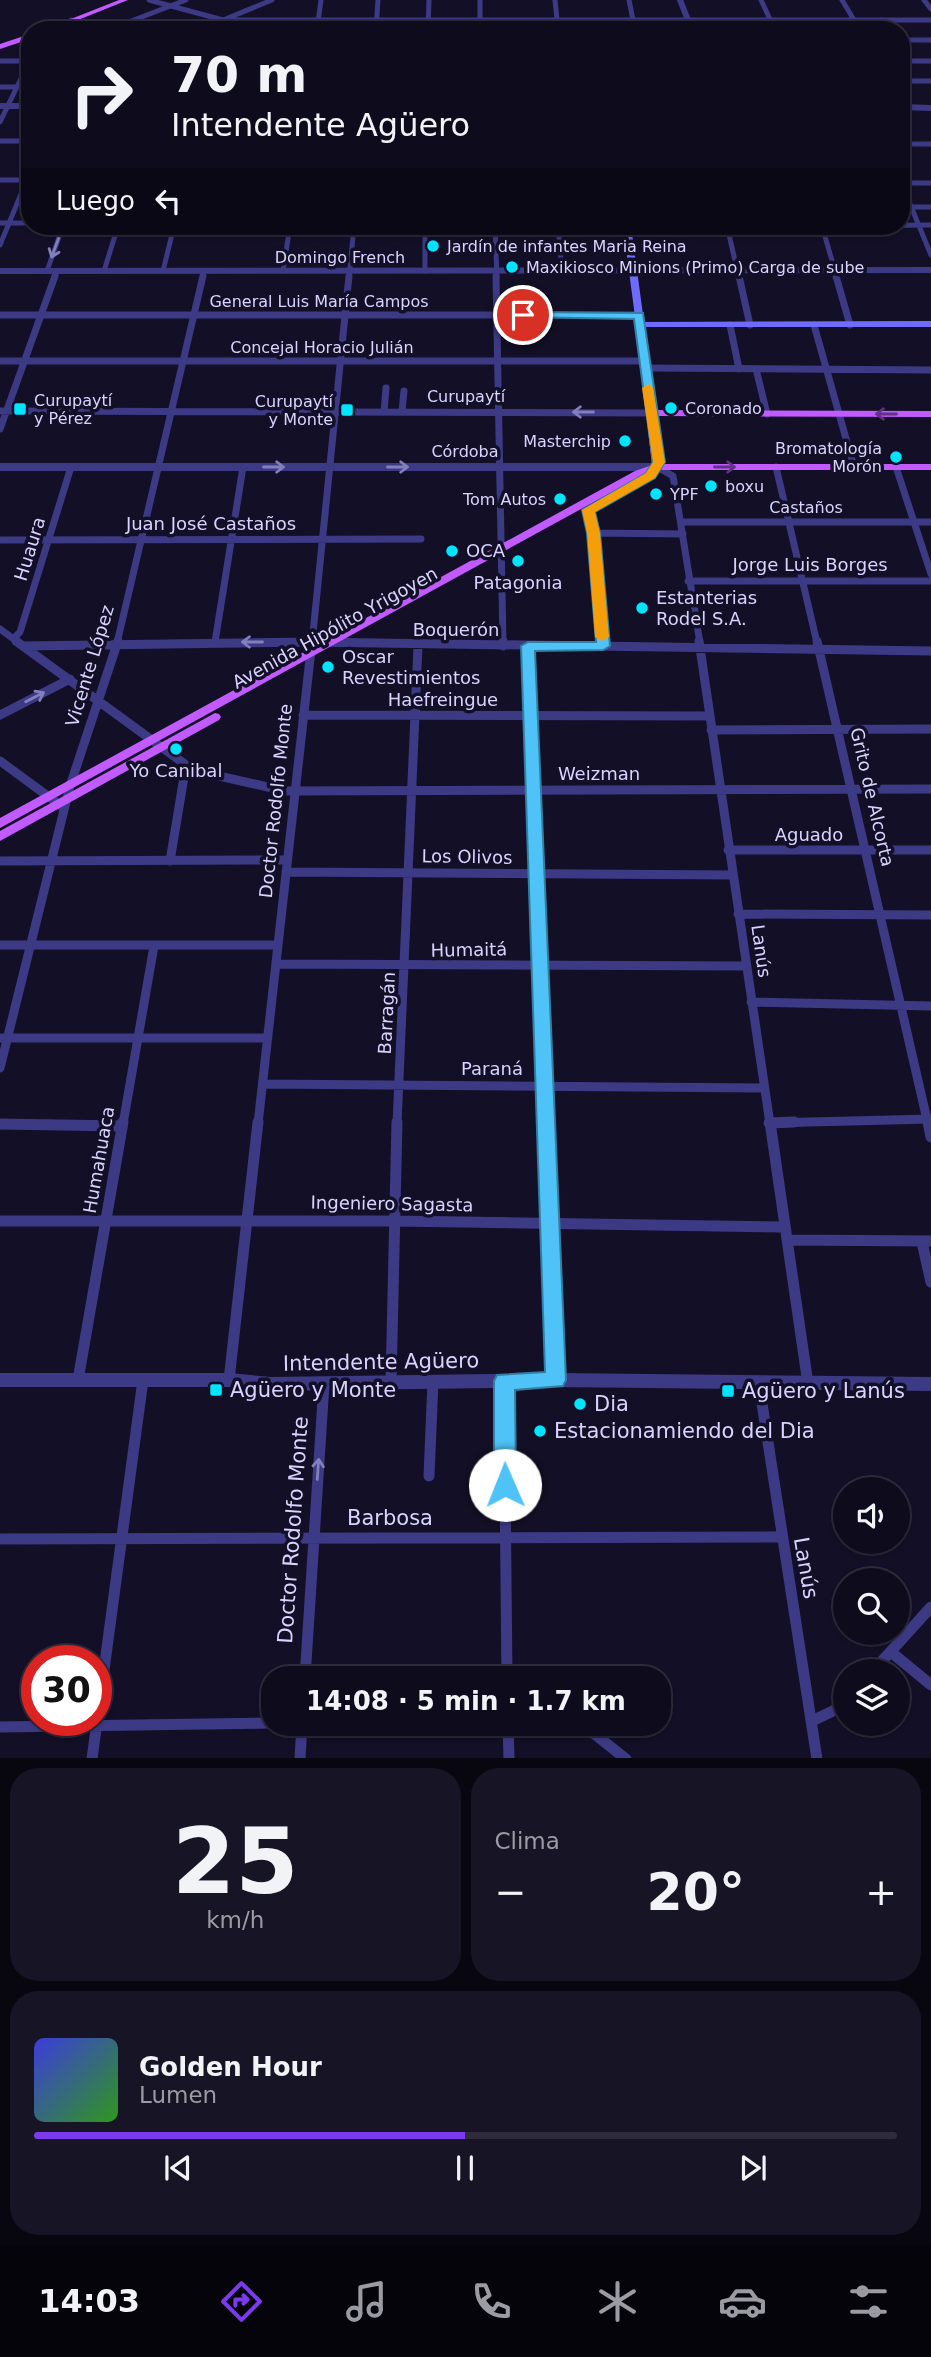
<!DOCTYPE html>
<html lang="es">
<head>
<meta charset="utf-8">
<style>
	:root { --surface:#0e0b1c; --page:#171425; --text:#f1f3f6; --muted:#9b9ba3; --line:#2e2b3b; --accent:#7c3aed }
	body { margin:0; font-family:"DejaVu Sans",sans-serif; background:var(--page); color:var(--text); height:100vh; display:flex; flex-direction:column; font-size:26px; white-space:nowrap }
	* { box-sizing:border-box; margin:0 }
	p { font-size:23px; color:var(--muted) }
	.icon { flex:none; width:38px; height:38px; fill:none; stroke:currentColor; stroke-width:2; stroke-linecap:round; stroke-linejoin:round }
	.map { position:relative; height:1758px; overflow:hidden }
	.drawer { display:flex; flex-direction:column; gap:10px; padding:10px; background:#08060f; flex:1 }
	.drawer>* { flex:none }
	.top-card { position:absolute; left:21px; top:21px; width:889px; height:214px; border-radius:28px; box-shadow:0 2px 5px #0004,0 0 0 2px var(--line); background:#0e0b1c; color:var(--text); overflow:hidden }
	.controls { position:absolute; left:833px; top:1477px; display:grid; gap:14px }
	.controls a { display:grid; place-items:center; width:77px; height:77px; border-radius:50%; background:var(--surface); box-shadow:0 2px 5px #0004,0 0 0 2px var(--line); font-size:35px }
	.speed { position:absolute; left:21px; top:1645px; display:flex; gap:14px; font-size:35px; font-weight:700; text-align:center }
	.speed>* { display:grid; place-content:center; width:91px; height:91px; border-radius:50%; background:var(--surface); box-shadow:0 2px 5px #0004,0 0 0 2px var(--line); line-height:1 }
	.speed .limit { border:10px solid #d22; background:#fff; color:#111 }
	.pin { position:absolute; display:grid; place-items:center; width:60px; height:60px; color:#fff; margin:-30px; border:4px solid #fff; border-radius:50%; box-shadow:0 2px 7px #0007 }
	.me { position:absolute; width:77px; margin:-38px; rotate:359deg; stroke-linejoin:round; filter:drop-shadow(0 0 5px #0008) }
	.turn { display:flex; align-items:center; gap:24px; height:147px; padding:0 35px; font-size:32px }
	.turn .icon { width:91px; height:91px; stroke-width:2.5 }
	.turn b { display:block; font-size:49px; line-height:60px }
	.then { display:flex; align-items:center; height:66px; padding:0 35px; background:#0003; gap:14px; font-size:26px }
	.big { font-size:52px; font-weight:700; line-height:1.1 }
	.drawer .tile { flex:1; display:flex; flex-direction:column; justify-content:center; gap:10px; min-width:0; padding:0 24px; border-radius:28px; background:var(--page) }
	.drawer .dial { align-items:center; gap:0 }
	.dial b { font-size:91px; line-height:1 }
	.song { display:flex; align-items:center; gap:21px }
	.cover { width:84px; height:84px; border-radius:10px; background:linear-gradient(135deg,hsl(240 70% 55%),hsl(110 70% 35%)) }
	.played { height:7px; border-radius:4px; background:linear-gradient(90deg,var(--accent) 50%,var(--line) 50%) }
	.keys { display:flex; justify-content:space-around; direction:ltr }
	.heat { display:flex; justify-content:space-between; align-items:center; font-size:38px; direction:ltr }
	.drawer .tiles { flex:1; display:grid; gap:10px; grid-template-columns:1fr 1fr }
	.tile:last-child { grid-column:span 2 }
	.trip { position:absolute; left:261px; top:1666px; width:410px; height:70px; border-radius:28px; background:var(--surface); box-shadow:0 2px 5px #0004,0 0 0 2px var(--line); font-weight:700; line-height:70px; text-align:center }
	.dock { display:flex; height:112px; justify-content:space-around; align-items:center; background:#06040b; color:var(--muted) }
	.dock .icon { width:49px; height:49px }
	.dock .on { color:var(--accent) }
	.dock b { font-size:32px; color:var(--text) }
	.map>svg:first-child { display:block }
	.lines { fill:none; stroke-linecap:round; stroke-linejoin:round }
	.minor-far3 { stroke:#3d3a85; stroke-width:5 }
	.minor-far2 { stroke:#3d3a85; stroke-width:7 }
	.minor-far1 { stroke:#3d3a85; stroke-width:9 }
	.minor { stroke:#3d3a85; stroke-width:11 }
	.tertiary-far2 { stroke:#3d3a85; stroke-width:6 }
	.tertiary-far1 { stroke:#3d3a85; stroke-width:8 }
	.tertiary { stroke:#3d3a85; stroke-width:14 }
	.secondary { fill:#6f6bff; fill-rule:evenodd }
	.primary { fill:#c25bff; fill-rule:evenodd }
	.oneway { stroke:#837fbc }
	.oneway2 { stroke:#623188 }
	.route { fill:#4fc3f7; stroke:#337fa1; stroke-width:2 }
	.slow { fill:#f59e0b }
	.poi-dot { fill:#00e5ff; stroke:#130f26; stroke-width:2.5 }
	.labels { text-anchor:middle; stroke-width:7; stroke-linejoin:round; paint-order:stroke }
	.far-poi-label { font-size:16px; fill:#d9d4ff; stroke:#130f26; text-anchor:start }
	.far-street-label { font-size:16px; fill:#d9d4ff; stroke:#130f26 }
	.street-label { font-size:18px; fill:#d9d4ff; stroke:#130f26 }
	.poi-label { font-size:18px; fill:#d9d4ff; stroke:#130f26; text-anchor:start }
	.near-street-label { font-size:21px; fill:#d9d4ff; stroke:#130f26 }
	.near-poi-label { font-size:21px; fill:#d9d4ff; stroke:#130f26; text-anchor:start }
</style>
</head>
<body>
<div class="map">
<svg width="931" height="1759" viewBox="0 0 931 1759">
	<rect width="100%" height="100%" fill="#130f26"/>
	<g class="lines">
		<path class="minor-far3" d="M149,0l74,20h708
			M480,0v30
			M555,0l3,30
			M629,0l6,30
			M761,0l14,30
			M842,0l18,30
			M924,0l7,9
			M71,20l35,10
			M108,30l78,-30
			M199,30l73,-30
			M317,30l4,-30
			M376,30l2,-30
			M428,30l1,-30
			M901,40h30
			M0,61h30
			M901,61h30
			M901,81h30
			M0,87h16
			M0,122l30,-62
			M0,141h30
			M901,144h30
			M0,180h30
			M901,182l30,73
			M901,183h30
			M912,207h19
			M0,223h30
			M425,226v45
			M495,226l2,52
			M558,226l4,45
			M577,226h243
			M727,226l12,52
			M822,226l15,52
			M824,226l107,-1
			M0,245l30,-73
			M47,271l16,-45
			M104,271l14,-45
			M163,271l11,-45
			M283,271l7,-45
			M55,278l2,-7
			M202,278l2,-7
			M349,278l5,-52"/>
		<path class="minor-far2" d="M496,276l7,367
			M739,276l11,49
			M836,276l14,49
			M0,315h639
			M730,325l9,44
			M814,325l40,142
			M0,361h644
			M645,368l286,2
			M756,369l11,45
			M0,411l651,2
			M402,411l2,-20
			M384,412l2,-24
			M0,429l55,-153
			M657,467l16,9 27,167
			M776,467l41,176
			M896,467l35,107
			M588,510l5,23 10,110
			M682,522h249
			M593,533l90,1
			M0,540l421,-1
			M688,581h243
			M0,629l19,14
			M14,638l6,-6 51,-165
			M215,642l28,-175
			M117,643l86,-367
			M268,643h86
			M312,643l37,-367"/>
		<path class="minor-far1" d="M16,641l170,124 15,7 84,19 646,-2
			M503,641v5
			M603,641v5
			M699,641l71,483
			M817,641l111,483
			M24,646l288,-4 619,9
			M528,646l18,478
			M0,715l70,-36
			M303,715l406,1
			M711,730l220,-1
			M0,761l64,47
			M728,850h203
			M0,861l287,-1
			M170,861l16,-96
			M286,872l446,3
			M738,914l193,1
			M0,945h278
			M276,964l470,2
			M751,1002l180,4
			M0,1038h267
			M0,1068l70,-282 48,-145
			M263,1084l501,4
			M769,1123l162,-4
			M0,1124h9
			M123,1124l31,-178
			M258,1124l54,-483
			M397,1124l21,-478"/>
		<path class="minor" d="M546,1122l10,258
			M770,1122l38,262
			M928,1122l3,15
			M769,1123l25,-1
			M0,1124l122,2
			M0,1221h395l390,6
			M787,1240l144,1
			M922,1242l9,40
			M78,1380l45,-258
			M229,1380l29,-258
			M504,1381l3,297
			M391,1382l6,-260
			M759,1384l58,375
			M429,1476l4,-94
			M0,1539l781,-2
			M891,1652l40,33
			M873,1671l58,-64
			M305,1678l19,-294
			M812,1721l25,-12 8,-9
			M508,1724l1,35
			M582,1724l44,35
			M0,1727l273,-4
			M92,1759l51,-379
			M300,1759l2,-35"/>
		<path class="tertiary-far2" d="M680,0l12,30
			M0,106h30
			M901,107l30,1
			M0,271l931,-1"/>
		<path class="tertiary-far1" d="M0,467h657"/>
		<path class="tertiary" d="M0,1380h229l41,4 286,-4 375,4"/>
		<path class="secondary" d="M623,226h8l13,96 287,-1v6h-287l11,86 -4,3 -3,-1z"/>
		<path class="primary" d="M119,0h9l-75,30h-10z
			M30,34v5l-30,10v-5z
			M651,410l280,1v6l-274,-1 7,48h267v6h-273l-15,5 -643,353v-10l635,-347 17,-6 -6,-52z
			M215,713l4,1 2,3 -2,3 -219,121v-10z"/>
	</g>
	<defs><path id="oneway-shaft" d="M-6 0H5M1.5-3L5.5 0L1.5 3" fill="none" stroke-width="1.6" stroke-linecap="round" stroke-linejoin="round" transform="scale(1.75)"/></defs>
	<g class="oneway">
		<use href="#oneway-shaft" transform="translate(55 248) rotate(110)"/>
		<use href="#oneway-shaft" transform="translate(583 412) rotate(-180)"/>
		<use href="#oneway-shaft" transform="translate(274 467)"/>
		<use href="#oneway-shaft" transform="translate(398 467)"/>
		<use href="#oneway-shaft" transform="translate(252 642) rotate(180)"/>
		<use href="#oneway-shaft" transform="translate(35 697) rotate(-27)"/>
		<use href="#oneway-shaft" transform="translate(318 1469) rotate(-86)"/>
	</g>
	<g class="oneway2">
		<use href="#oneway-shaft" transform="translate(886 414) rotate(-180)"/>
		<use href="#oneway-shaft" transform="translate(725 467)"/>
	</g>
	<path class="route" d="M523,312l120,1 22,149 -10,16 -60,34 5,21 10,113 -7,4 -68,1 31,729 -3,6 -48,4 1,95 -3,7 -8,3 -7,-3 -4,-7v-104l3,-6 48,-3 -24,-726 7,-4h68l-9,-109 -5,-23 64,-37 7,-11 -19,-143 -115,-2v-4z"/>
	<path class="slow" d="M648,384l5,4 12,74 -10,16 -60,34 5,21 9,104 -7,4 -7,-4 -8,-104 -5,-23 64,-37 7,-11 -11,-74z"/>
	<g class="poi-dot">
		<circle cx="433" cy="246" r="7"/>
		<circle cx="512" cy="267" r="7"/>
		<circle cx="671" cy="408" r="7"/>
		<rect x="13" y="402" width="14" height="14" rx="3.5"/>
		<rect x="340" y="403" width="14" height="14" rx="3.5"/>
		<circle cx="625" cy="441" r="7"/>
		<circle cx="896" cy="457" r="7"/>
		<circle cx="711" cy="486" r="7"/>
		<circle cx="656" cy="494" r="7"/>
		<circle cx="560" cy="499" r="7"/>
		<circle cx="452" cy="551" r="7"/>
		<circle cx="518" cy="561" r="7"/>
		<circle cx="642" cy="608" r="7"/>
		<circle cx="328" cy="667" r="7"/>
		<circle cx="176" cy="749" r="7"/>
		<rect x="209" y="1383" width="14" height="14" rx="3.5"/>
		<rect x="721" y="1384" width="14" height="14" rx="3.5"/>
		<circle cx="580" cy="1404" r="7"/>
		<circle cx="540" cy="1431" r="7"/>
	</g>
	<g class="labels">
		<g class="far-poi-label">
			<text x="447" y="252">Jardín de infantes Maria Reina</text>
			<text x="526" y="273">Maxikiosco Minions (Primo) Carga de sube</text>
			<text x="34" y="406">Curupaytí<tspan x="34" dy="18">y Pérez</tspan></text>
			<text x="333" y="407" text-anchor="end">Curupaytí<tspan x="333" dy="18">y Monte</tspan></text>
			<text x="685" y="414">Coronado</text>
			<text x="611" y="447" text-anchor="end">Masterchip</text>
			<text x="882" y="454" text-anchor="end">Bromatología<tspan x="882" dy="18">Morón</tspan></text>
			<text x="725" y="492">boxu</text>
			<text x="670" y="500">YPF</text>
			<text x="546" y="505" text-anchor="end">Tom Autos</text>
		</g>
		<g class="far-street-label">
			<text x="340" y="263">Domingo French</text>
			<text x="319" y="307">General Luis María Campos</text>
			<text x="322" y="353">Concejal Horacio Julián</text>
			<text x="466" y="402">Curupaytí</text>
			<text x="465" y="457">Córdoba</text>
			<text x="806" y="513">Castaños</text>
		</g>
		<g class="street-label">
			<text x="211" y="530">Juan José Castaños</text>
			<text transform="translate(30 549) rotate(-73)" y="6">Huaura</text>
			<text x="810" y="571">Jorge Luis Borges</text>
			<text transform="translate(335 628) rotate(-29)" y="6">Avenida Hipólito Yrigoyen</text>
			<text x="456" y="636">Boquerón</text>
			<text transform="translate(90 666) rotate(-73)" y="6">Vicente López</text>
			<text x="443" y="706">Haefreingue</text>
			<text x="599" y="780">Weizman</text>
			<text transform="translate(872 797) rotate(77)" y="6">Grito de Alcorta</text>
			<text transform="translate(276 801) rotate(-84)" y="6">Doctor Rodolfo Monte</text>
			<text x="809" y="841">Aguado</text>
			<text transform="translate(467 857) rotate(1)" y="6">Los Olivos</text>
			<text transform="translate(469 950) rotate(-1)" y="6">Humaitá</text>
			<text transform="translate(761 951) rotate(82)" y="6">Lanús</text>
			<text transform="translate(387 1013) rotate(-87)" y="6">Barragán</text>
			<text x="492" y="1075">Paraná</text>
			<text transform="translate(99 1160) rotate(-80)" y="6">Humahuaca</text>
			<text transform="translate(392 1204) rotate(1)" y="6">Ingeniero Sagasta</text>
		</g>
		<g class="poi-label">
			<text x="466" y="557">OCA</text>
			<text x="518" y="589" text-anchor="middle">Patagonia</text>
			<text x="656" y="604">Estanterias<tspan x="656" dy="21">Rodel S.A.</tspan></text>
			<text x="342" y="663">Oscar<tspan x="342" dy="21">Revestimientos</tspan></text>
			<text x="176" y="777" text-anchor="middle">Yo Canibal</text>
		</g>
		<g class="near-street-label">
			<text transform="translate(381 1362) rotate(-1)" y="7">Intendente Agüero</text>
			<text x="390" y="1525">Barbosa</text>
			<text transform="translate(293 1530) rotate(-86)" y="7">Doctor Rodolfo Monte</text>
			<text transform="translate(806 1568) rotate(80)" y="7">Lanús</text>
		</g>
		<g class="near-poi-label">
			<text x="230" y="1397">Agüero y Monte</text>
			<text x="742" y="1398">Agüero y Lanús</text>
			<text x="594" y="1411">Dia</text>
			<text x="554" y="1438">Estacionamiendo del Dia</text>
		</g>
	</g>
</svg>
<div class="controls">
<a><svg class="icon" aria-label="sound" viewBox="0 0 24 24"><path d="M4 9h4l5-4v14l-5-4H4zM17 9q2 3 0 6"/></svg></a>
<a><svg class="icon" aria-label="search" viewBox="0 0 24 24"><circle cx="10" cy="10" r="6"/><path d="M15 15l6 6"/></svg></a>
<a><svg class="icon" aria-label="layers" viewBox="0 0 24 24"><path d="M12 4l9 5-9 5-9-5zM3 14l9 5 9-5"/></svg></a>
</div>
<div class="speed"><div class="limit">30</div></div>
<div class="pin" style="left:523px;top:315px;background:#d93025"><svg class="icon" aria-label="arrive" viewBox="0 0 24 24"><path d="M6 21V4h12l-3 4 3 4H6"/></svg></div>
<svg class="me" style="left:505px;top:1485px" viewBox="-20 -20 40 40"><circle r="19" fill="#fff"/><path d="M0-13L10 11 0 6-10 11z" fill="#4fc3f7"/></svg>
<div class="trip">14:08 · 5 min · 1.7 km</div>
<div class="top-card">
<div class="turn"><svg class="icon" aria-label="right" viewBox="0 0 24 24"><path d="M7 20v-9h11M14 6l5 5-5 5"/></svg><div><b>70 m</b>Intendente Agüero</div></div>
<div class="then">Luego<svg class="icon" aria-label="left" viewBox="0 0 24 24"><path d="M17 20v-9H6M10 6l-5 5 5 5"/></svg></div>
</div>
</div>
<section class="drawer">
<div class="tiles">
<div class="tile dial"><b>25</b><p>km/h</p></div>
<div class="tile"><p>Clima</p>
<div class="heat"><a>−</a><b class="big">20°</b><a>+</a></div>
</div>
<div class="tile">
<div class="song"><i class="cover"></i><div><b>Golden Hour</b><p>Lumen</p></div></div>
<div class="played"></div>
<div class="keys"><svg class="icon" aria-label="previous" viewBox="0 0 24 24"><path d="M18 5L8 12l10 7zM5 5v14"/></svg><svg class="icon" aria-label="pause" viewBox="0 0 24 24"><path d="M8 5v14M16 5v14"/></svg><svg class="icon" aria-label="next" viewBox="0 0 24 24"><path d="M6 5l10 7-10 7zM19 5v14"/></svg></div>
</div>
</div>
</section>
<nav class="dock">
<b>14:03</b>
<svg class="icon on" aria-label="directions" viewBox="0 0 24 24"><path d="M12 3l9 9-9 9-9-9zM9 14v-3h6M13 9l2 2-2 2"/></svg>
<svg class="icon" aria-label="music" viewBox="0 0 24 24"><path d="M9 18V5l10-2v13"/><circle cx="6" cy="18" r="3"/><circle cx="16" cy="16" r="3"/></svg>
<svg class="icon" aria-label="phone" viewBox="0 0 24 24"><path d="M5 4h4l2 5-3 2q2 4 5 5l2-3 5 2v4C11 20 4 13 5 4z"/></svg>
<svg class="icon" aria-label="climate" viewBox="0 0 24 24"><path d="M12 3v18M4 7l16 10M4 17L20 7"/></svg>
<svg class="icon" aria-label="car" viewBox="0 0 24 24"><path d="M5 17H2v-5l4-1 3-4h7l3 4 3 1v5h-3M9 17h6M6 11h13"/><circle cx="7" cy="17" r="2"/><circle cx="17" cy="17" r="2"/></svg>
<svg class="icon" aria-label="filters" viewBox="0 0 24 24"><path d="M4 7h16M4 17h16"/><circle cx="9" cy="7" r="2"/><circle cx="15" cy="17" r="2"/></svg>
</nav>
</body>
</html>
